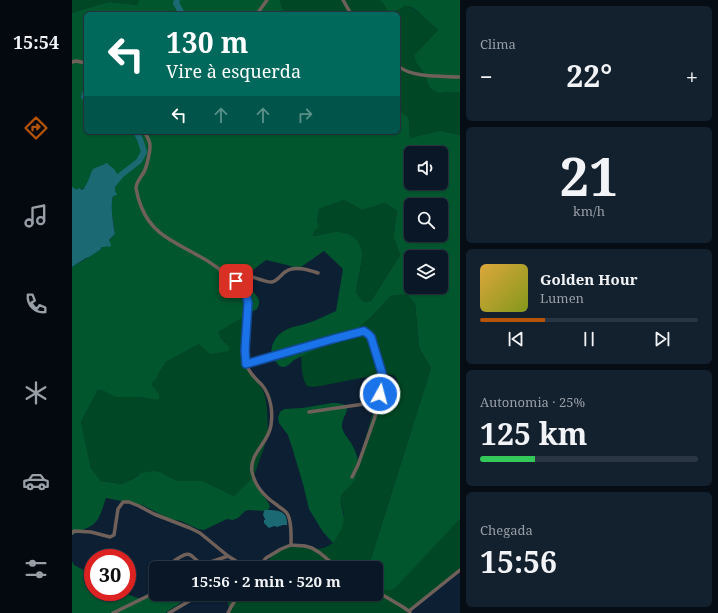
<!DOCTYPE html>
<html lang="pt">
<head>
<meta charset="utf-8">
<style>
	:root { --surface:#0a1726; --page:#13202e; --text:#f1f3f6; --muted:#999fa7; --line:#2a3643; --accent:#b45309 }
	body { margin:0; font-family:"Noto Serif",serif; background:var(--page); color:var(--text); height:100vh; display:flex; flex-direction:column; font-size:15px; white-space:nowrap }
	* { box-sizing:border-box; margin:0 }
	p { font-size:13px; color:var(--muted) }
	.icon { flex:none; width:22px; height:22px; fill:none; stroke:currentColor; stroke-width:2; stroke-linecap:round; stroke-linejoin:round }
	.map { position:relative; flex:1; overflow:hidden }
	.details { display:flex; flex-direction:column; gap:6px; padding:6px; background:#060d15; width:258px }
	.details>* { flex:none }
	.guide { position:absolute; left:12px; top:12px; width:316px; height:122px; border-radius:6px; box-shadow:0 1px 3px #0004,0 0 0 1px var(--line); background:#00695c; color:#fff; overflow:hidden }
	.fabs { position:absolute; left:332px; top:146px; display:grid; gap:8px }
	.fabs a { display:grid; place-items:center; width:44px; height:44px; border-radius:6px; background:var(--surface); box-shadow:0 1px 3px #0004,0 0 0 1px var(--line); font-size:20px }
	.speed { position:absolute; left:12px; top:549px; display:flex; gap:8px; font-size:20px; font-weight:700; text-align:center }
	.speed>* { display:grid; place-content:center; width:52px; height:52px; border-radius:50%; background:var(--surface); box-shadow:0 1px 3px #0004,0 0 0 1px var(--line); line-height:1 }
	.speed .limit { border:6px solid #d22; background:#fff; color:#111 }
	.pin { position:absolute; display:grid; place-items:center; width:34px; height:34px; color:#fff; margin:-17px; border-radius:8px; box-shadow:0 2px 6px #0006 }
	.me { position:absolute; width:44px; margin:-22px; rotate:7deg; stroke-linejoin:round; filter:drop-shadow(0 0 3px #0008) }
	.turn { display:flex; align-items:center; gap:14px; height:84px; padding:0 16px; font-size:18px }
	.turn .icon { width:52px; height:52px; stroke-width:2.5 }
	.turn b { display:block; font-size:28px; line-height:34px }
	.lanes { display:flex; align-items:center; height:38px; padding:0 16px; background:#0003; justify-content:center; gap:20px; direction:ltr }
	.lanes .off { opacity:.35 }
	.big { font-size:30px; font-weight:700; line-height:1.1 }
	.details .tile { flex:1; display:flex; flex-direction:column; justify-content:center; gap:6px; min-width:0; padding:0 14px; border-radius:6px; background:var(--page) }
	.details .dial { align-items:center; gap:0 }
	.dial b { font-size:52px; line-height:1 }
	.song { display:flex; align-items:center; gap:12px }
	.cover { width:48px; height:48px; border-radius:6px; background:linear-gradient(135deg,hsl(40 70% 55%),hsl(70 70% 35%)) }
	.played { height:4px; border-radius:2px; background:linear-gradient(90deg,var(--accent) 30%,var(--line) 30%) }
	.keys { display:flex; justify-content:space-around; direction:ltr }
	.heat { display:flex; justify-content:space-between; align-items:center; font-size:22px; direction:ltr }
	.charge { height:6px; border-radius:3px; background:linear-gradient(90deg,#34c759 25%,var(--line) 0) }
	.trip { position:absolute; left:77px; top:561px; width:234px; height:40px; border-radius:6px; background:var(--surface); box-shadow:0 1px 3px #0004,0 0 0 1px var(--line); font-weight:700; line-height:40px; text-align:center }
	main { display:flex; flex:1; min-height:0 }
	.tabs { display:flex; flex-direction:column; width:72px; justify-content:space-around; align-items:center; background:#04090f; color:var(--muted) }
	.tabs .icon { width:28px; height:28px }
	.tabs .selected { color:var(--accent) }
	.tabs b { font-size:18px; color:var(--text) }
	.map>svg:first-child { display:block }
	.green { fill:#004825 }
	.forest { fill:#02562e; fill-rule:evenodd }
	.water { fill:#1b6973 }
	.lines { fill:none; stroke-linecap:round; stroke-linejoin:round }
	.river { stroke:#1b6973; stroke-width:6 }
	.minor { stroke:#6f605a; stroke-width:3.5 }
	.route-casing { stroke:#114b97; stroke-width:10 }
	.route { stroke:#1a73e8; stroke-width:7 }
</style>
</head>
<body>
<main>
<nav class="tabs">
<b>15:54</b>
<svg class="icon selected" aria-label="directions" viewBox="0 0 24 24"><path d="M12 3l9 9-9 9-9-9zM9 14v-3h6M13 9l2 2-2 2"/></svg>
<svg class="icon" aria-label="music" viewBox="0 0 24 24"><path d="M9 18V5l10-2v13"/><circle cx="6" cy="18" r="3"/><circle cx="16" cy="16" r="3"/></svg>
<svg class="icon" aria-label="phone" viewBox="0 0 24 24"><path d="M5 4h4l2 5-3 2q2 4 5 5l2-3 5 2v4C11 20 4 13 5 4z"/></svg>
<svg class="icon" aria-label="climate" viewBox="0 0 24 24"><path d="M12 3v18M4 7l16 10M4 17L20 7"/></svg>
<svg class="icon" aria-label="car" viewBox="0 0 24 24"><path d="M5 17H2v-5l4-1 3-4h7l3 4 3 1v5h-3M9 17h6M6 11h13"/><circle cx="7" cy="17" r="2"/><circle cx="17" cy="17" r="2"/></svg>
<svg class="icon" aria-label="filters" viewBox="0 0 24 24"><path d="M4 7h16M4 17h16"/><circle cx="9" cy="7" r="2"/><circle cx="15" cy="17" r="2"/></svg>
</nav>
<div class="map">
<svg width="388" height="613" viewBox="0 0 388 613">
	<rect width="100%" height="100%" fill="#0d1f33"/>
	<path class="green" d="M0,0h67l-2,5 -28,-3 -5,1 -32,10z
		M208,0h100l5,7 9,5c3,-2 7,-5 11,-6 9,-1 26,18 33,24l-23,24 2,10 7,9 5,14 10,6 13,-1 8,1v42l-18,-4h-4l-28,7 -1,-19 -2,-3 -9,-7v-95h-110l-6,-6z
		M272,200l18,10 23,-7 12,8 -3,21v6l6,17 -29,46 -8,1 -7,-10c1,-10 7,-31 6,-41 -1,-6 -5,-11 -10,-15 -4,-3 -9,-5 -15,-4 -8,0 -16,3 -24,5l4,-15 2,-13z
		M334,294l9,9 4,43 1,4 11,18 -63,200h-105l10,-14 5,-4 7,-5 6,-1 29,5 6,-2 7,-4 11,-29 -3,-13v-5l11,-12 25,-85 3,-3 4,-2 8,-2 3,-2 3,-8 -3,-6 -3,-1 -10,-1 -62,12 -7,1 -6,-1c-6,-9 -5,-20 -6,-30l59,-29 12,-11 19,-20z
		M174,315l-1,30 4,25 13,19 3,7 2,12 1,25 -4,15 -11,30 -6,5 -13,13 -31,-15h-26l-15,-8 -24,2 -9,6 -7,3 -21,-3 -10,-13 -10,-46 17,-32 6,1 5,3 19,3h12l15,3 4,-6 -6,-8 -1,-3 5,-5 2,-5 7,-11 33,-18 27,-1 -5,-5 -4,-6z
		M388,519v50l-54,44h-176l-4,-19h150v-9l5,4 19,-7z"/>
	<path class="forest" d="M67,0h141l2,8 6,6h-202v118h312v-23l9,7 2,3 1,19 28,-7h4l18,4v384l-64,68c-8,6 -12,3 -20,-2v-17h-8l63,-200 -11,-18 -1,-4 -4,-43 -9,-9 -15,2 -19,20 -12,11 -66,33c-3,3 -6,6 -10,7 -4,0 -6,-2 -8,-5 -9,-9 -3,-23 5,-29 10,-8 22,-7 33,-12 7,-3 15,-7 22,-10l7,-42 -19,-18 -23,16h-8l-6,-2 -21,-5 -22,17c2,3 3,7 5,10 6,8 14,11 8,22l-39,23 3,6 8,9v4l-19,3 -11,-10 -33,18 -7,11 -2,5 -5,5 1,3 6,8v5l-4,1 -15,-3h-24l-7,-3 -5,-3 -6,-1 -17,32 10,46 10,13 21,3 7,-3 13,-8 12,-2 8,2 15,8h26l31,15 16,-16 3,-2 16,26 1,3 -2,3 -5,1 -14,-1 -4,1 -7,7 -5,2 -6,-1 -23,11 -6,-1 -17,-8 -11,-2 -28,-14 -36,-7c-4,11 -6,24 -17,29 -6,3 -11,5 -17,8v-268l28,-17 15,-16 -4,-26 2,-11 -22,-23c-5,13 -5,16 -19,17v-178l32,-10 5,-1 28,3zM339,153h30v30h-30zM272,200l18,10 23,-7 12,8 -3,21v6l6,17 -29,46 -8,1 -7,-10c1,-10 7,-31 6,-41 -2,-10 -11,-19 -22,-19 -9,-1 -18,4 -27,4l2,-6 4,-4 -2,-4 2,-13zM339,205h30v30h-30zM339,257h30v30h-30z
		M308,0h80v93l-8,-1 -13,1 -5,-2 -5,-4 -5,-14 -7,-9 -2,-5v-5l23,-24 -22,-20 -5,-3 -6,-1 -11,6h-5z
		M260,403c27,0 9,12 10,24 1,6 6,11 9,16 3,5 7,13 7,19 0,8 -2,18 -7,23 -3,4 -8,7 -10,12 -1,5 1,10 2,15 3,12 -4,22 -10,31l-10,-11 -14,-23 -6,-25 -11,-37 -4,-12 -9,-12 -1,-5 2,-6 4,-3 18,-1z
		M0,561l2,4 19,10v17h29l7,3 9,3h9l10,-4h32l-2,3 -8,7 -14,9h-93z"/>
	<path class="water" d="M34,163h1l2,2 5,4 4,6 -2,6 2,2 -3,3v5l2,4 -4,1c-3,13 0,25 2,38l-6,6 2,5 -1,2 -4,-1 -1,1h-3l-2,3 -11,7 -3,1 -14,9v-80l5,3 2,-2 3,2c6,-5 7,-14 11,-21l12,-5z
		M193,510c12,0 23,0 22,15h-4l-6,2 -3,-1 -5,2 -5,-5v-3h1v-1l-2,-4 1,-4z"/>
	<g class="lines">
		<path class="river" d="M105,0l-1,3 6,11
			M14,90l-2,7 2,2
			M39,187l10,-12 18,-14 5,-9 -4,-13 -4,-7"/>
		<path class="minor" d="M271,0l8,14
			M185,14l10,-14
			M0,62l4,-1 10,2
			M326,66c14,12 44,10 62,11
			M72,132c3,4 6,8 6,14 0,6 -3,20 -6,26 -3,5 -8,10 -8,16 1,6 3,13 5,18 11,29 34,36 58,50 10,5 19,12 28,19 5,4 12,8 16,13 6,10 4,19 3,30 0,14 -3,31 0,45 2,9 10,16 16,22 9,11 11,27 9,40 -2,18 -22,28 -19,47 3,14 13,25 25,33 3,3 9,5 11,10 4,9 3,20 3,30
			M167,284l6,-9c7,1 22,8 27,7 5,-1 9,-7 13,-10 9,-7 24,-2 33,1
			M174,364l115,-33c5,0 7,3 10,6l11,36 -1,12 -6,32 -17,48 -6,12
			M237,412l69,-10
			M0,533l2,-2 17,1 19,5 4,-2 4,-26 5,-7h6l10,4 15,8 36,14 10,5 28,23 19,12
			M96,568c2,-5 5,-6 9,-9 18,-13 14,4 28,5l23,-8
			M186,568l8,-10 15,-9 10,-4 14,1 7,2 8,5 18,15
			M304,591l27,16 7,5
			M337,611l51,-41
			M41,613l43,-21
			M97,613l32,-19
			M156,613l3,-6 8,-13"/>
	</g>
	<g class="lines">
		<g class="route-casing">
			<path id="route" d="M164,281l6,6 4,7 2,9 -3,47 1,14 87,-25 31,-8 4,3 3,3 11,36 -2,21"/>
		</g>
		<use href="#route" class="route"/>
	</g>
</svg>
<div class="fabs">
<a><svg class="icon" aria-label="sound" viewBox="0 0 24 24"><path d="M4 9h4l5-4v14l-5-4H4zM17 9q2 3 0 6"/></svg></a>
<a><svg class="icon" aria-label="search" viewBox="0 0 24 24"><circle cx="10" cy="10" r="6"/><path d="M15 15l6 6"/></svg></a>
<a><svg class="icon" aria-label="layers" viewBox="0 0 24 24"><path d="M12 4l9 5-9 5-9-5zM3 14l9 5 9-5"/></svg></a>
</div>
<div class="speed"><div class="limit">30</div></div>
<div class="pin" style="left:164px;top:281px;background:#d93025"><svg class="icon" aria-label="arrive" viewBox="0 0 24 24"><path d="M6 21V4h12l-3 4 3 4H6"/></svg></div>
<svg class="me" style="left:308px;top:394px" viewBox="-20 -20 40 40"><circle r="17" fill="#1a73e8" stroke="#fff" stroke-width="3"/><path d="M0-11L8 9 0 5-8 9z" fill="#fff"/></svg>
<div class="trip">15:56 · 2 min · 520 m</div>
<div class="guide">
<div class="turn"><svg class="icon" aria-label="left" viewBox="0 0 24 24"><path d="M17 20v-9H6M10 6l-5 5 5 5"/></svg><div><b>130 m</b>Vire à esquerda</div></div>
<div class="lanes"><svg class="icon" aria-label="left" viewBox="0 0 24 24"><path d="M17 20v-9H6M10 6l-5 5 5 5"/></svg><svg class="icon off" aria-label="ahead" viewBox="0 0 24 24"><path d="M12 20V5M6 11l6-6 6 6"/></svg><svg class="icon off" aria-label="ahead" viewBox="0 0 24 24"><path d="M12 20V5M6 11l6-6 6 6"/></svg><svg class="icon off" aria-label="right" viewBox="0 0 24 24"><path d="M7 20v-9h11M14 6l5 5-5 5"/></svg></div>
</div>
</div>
<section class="details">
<div class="tile"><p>Clima</p>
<div class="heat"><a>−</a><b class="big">22°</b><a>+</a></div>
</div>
<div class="tile dial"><b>21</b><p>km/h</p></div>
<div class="tile">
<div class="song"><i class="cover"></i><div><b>Golden Hour</b><p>Lumen</p></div></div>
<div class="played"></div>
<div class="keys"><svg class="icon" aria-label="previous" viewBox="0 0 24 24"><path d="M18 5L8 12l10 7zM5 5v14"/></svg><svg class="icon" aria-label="pause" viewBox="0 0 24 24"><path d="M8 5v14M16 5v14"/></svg><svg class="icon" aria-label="next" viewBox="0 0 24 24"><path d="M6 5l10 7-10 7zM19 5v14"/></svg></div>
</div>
<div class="tile"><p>Autonomia · 25%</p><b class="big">125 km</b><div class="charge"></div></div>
<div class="tile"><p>Chegada</p><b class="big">15:56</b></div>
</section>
</main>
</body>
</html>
